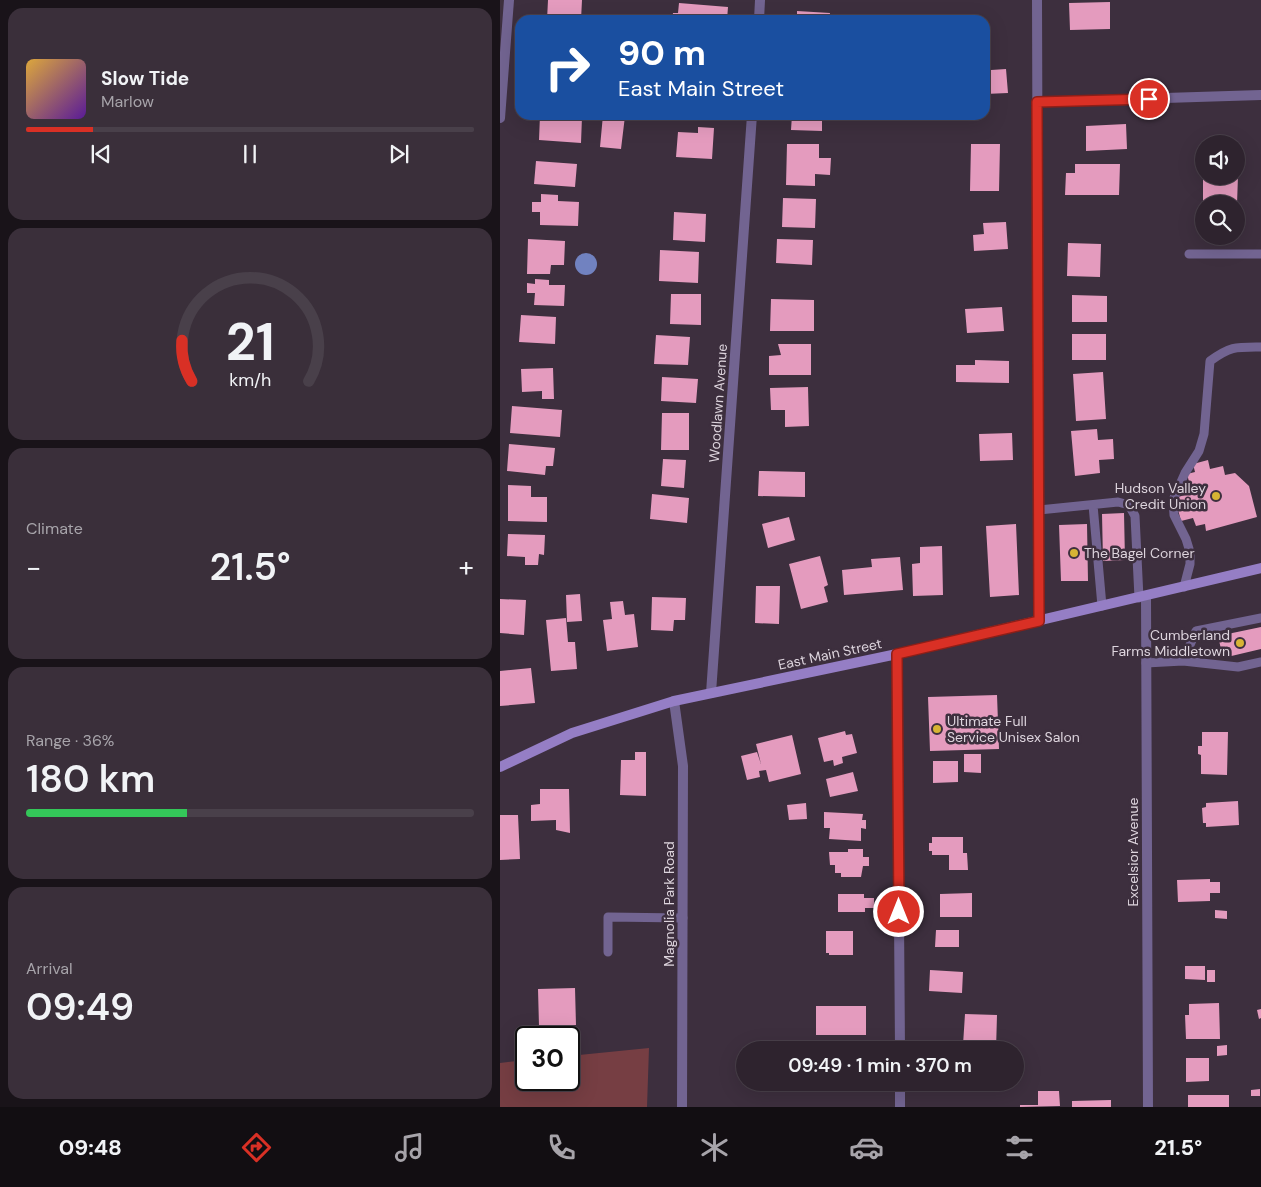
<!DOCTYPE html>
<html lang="en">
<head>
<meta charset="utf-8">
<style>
	:root { --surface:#2e232e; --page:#3a2f3a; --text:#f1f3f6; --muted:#a7a4aa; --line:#49404a; --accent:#d93025 }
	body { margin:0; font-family:"DM Sans",sans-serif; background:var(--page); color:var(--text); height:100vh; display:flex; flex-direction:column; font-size:19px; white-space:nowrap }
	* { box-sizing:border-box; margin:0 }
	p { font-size:16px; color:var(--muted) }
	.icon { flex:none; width:28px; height:28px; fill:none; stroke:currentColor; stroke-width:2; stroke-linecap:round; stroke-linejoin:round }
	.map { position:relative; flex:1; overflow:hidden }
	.details { display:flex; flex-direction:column; gap:8px; padding:8px; background:#191319; width:500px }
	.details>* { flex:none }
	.guide { position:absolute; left:15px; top:15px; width:475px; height:105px; border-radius:15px; box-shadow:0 5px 20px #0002,0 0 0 1px var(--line); background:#1a4fa0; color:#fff; overflow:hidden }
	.buttons { position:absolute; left:695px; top:135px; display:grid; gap:10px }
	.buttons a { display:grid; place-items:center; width:50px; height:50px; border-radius:50%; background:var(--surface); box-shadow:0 5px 20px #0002,0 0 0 1px var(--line); font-size:25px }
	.speed { position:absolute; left:15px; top:1026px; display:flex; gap:10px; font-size:25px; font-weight:700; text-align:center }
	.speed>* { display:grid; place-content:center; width:65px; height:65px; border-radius:50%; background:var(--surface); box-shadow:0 5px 20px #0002,0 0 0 1px var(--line); line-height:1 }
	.speed .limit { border:2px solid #111; border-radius:8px; background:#fff; color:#111 }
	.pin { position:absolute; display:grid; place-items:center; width:42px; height:42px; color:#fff; margin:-21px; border:2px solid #fff; border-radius:50%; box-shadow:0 1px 5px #0007 }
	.me { position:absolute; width:55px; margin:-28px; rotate:0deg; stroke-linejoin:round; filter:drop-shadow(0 0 4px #0008) }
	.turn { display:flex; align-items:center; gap:18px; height:105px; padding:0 20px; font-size:22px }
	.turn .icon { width:65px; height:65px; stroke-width:2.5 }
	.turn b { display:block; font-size:35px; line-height:42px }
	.big { font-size:38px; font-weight:600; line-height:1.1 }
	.details .tile { flex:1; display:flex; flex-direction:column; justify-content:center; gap:8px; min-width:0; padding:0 18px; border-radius:15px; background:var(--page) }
	.details .dial { align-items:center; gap:0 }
	.dial svg { height:130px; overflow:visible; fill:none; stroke:var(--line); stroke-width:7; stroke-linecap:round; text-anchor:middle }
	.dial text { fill:var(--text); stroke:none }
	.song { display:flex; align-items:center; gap:15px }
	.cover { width:60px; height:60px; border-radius:8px; background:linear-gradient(135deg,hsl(40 70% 55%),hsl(270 70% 35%)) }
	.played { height:5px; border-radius:2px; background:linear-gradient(90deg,var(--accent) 15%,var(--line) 15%) }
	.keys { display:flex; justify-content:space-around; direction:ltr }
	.heat { display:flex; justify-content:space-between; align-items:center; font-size:28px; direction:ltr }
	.charge { height:8px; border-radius:4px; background:linear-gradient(90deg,#34c759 36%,var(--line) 0) }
	.trip { position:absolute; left:236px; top:1041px; width:288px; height:50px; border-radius:25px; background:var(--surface); box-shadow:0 5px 20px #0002,0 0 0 1px var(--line); font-weight:600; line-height:50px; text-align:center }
	.dock { display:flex; height:80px; justify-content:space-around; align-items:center; background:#120e12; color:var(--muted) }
	.dock .icon { width:35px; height:35px }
	.dock .active { color:var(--accent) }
	.dock b { font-size:22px; color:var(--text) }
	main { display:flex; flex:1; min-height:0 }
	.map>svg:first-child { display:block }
	.green { fill:#763e43 }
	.water { fill:#7182c0 }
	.building { fill:#e49bbe }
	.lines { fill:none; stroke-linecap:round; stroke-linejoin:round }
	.service { stroke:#726491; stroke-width:9 }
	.minor { stroke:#726491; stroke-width:10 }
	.secondary { stroke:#957ec5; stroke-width:10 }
	.route-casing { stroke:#8d1f18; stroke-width:12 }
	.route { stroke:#d93025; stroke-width:9 }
	.poi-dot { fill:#d7b434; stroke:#3d2f3e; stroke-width:2 }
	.labels { text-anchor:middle; stroke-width:5; stroke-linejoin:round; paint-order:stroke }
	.street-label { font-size:14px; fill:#ddd4dd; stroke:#3d2f3e }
	.poi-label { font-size:14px; fill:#ddd4dd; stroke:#3d2f3e; text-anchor:end }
</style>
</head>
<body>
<main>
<section class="details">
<div class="tile">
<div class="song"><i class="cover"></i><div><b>Slow Tide</b><p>Marlow</p></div></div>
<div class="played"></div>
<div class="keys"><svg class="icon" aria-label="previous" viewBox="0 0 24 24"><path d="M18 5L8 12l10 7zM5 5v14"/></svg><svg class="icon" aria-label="pause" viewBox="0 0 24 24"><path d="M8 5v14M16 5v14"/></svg><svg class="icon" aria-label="next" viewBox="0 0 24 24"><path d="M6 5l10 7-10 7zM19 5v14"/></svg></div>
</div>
<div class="tile dial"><svg viewBox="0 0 100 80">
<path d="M14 69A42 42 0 1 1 86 69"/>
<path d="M14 69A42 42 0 0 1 8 44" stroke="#d93025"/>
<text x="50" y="56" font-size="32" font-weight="700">21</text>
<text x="50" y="72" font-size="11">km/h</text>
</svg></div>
<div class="tile"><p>Climate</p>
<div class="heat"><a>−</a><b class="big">21.5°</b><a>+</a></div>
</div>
<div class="tile"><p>Range · 36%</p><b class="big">180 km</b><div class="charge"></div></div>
<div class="tile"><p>Arrival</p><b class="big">09:49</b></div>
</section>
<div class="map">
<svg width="761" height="1107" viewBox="0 0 761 1107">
	<rect width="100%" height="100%" fill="#3d2f3e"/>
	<path class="green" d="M149,1048l-2,59h-147v-44l26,-3v20h43v-24z"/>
	<path class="water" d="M75 264a11 11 0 1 1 22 0a11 11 0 1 1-22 0Z"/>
	<path class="building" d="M48,0h34l-1,20h-34z
		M610,2v27l-40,1 -1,-27z
		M179,3l49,4 -1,13h-55l1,-7h5z
		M297,11l33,2 -1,7h-32z
		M485,52h5l1,18 15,-1 2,24 -23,1z
		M40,115l42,2 -1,26 -42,-3z
		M103,115l22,1 -4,33 -21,-2z
		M292,115h30v16l-31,-1z
		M626,124l1,25 -41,2v-25z
		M198,127l16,1 -2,31 -36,-2 2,-25 20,1z
		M287,144h32v14h12l-1,17 -15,-1v12l-29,-1z
		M471,144h29l-1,47h-29z
		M36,161l41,3 -2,23 -41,-3z
		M575,164h45l-1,31h-54l1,-22h9z
		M703,176h35l-1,28h-34z
		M41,194l17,1v6l21,1 -1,24 -38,-1v-13h-8v-10h9z
		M283,198l33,1 -1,29 -33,-1z
		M174,212l32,2 -1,28 -32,-2z
		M506,222l2,27 -34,2 -1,-16 11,-1 -1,-11z
		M28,239l37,2 -1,24h-13l-1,9h-23z
		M277,239l36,1 -1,25 -36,-2z
		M568,243l33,1 -1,33 -33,-1z
		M160,250l39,2 -1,31 -39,-2z
		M35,279l14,1v5h16l-1,21 -30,-1 1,-12h-8v-10l8,1z
		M171,294h30v31l-31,-1z
		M572,295l35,1v26h-35z
		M271,299l43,1v31h-44z
		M502,307l2,24 -37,2 -2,-24z
		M21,315l35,2 -1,27 -36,-2z
		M572,334h34v26h-34z
		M156,335l34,2 -2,28 -34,-1z
		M278,344h33v31h-42v-19l12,-1z
		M475,360l34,1v22l-53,-1v-17h19z
		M53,368l1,31h-12v-8l-20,1 -1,-23z
		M603,372l3,47 -30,2 -3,-47z
		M162,377l36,2 -2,24 -35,-2z
		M308,387l1,39 -24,1v-17h-14l-1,-22z
		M12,406l50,4 -2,27 -50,-4z
		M162,413h27v37h-28z
		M597,429l1,11 15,-1 1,20 -15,1 1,13 -25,3 -4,-45z
		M512,433l1,27 -33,1 -1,-27z
		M9,444l46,4 -2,18h-7l-1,9 -38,-4z
		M163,459l23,1 -2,28 -23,-2z
		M708,460l2,9 13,-3 2,9 10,-2 14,13 8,31 -51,14 -1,-7 -9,2 -3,-8 -12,3 -6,-23 13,-4 -1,-4 4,-1 -4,-15 8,-2 -2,-8z
		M259,471l46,1v25l-47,-1z
		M8,485l23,1v11h16v25l-39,-1z
		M152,494l37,4 -2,25 -37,-4z
		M624,513l1,47 -22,1 -1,-47z
		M289,517l6,23 -27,8 -6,-24z
		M516,524l3,71 -29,2 -4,-71z
		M587,524l1,57h-27l-2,-56z
		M8,534l37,1 -1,20 -5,-1 -1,11h-13v-8l-18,-1z
		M442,546l1,49 -30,1 -1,-32 8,-1v-16z
		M320,556l8,29 -4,2 4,15 -27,7 -12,-45z
		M400,557l3,33 -59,5 -2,-25 30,-3 -1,-8z
		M256,586h24l-1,38 -24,-1z
		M80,594l2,27 -15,1 -1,-27z
		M152,597l34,1 -1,22h-11l-1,11 -22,-1z
		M0,599l26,1 -2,35 -24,-2z
		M123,601l2,14 9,-1 4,33 -31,4 -4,-31 9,-1 -2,-17z
		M66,618l2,24h7l2,27 -26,2 -5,-51z
		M761,627v22l-38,9 -5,-22z
		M31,668l4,35 -35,3v-35z
		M497,695l2,54 -69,2 -2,-54z
		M345,731l1,4 6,-1 5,19 -15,4 1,6 -9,3 -1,-6 -9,2 -6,-24z
		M702,732h26l-1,43 -26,-1v-19l-3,-1v-8h4z
		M292,735l9,39 -32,8 -3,-12 -7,1 1,6 -13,3 -6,-24 16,-4 4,12 -5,-20z
		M135,752h11v44l-26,-1 1,-35h14z
		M464,754h17v19l-17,-1z
		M433,761h25v21l-25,1z
		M353,772l5,19 -28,6 -4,-18z
		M40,789h29l1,44 -14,-3v-10l-25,1v-16l9,-1z
		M738,801l1,24 -33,2v-4h-3l-1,-15 4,-1v-4z
		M306,803l1,16 -18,1 -2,-15z
		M324,812l39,2 -1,6h4v9l-5,-1v13l-32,-2 1,-11h-6z
		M0,815h18l2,44 -20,1z
		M432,837h31v16h4l1,17h-19v-15h-17v-4h-3v-8h3z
		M348,849h15v8h6v9h-6l-2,11h-20v-4h-6v-8h-5l-1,-13h19z
		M710,879v3h10v11h-10v8l-32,1 -1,-22z
		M472,893v24h-32v-23z
		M338,894h26v4h10v10h-9v4h-27z
		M715,910l12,1v8l-12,-1z
		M436,930h23v17h-24z
		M326,931h27v24h-24v-2h-3z
		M685,966h20v14l-20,-1z
		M430,970l33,2 -1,21 -33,-2z
		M707,970h8v12h-8z
		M75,988l1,37 -37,1 -1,-37z
		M719,1003l1,36h-34l-1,-24h4v-11z
		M316,1006h50v29h-50z
		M761,1009v9l-2,1 -2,-9z
		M465,1014l32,1 -1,35h-30l1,-5h-4z
		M727,1045v10l-10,1v-10z
		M686,1058h23v23l-23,1z
		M760,1089v7h-9v-6z
		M538,1091h21l1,15 -40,1v-2h18z
		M688,1095h41v12h-41z
		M611,1100v7h-39v-6z"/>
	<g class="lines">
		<path class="service" d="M689,254h72
			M593,505l9,101
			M539,510l79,-8 11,3 6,11 4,82
			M684,587l6,-23v-12l-4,-13 -12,-24 -1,-15 12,-27 14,-22 5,-17 6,-73c21,-15 26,-14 51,-14
			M683,661l13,-30 65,-13
			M646,663l37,-2 55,6 23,-5
			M108,952v-35l75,1"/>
		<path class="minor" d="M537,0l2,621
			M259,20l1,-20
			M537,102l224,-7
			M0,118l9,-118
			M646,596l2,511
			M397,654l3,396
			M211,693l41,-578
			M174,701l9,65 -1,341
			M400,1082v25"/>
		<path class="secondary" d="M0,767l72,-34 102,-32 223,-47 364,-86"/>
	</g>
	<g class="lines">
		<g class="route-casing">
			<path id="route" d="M399,912l-2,-258 142,-33 -2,-519 112,-3"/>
		</g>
		<use href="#route" class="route"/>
	</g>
	<g class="poi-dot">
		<circle cx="716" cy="496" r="5"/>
		<circle cx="574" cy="553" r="5"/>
		<circle cx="740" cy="643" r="5"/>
		<circle cx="437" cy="729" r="5"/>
	</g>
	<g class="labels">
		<g class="street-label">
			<text transform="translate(218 403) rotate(-86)" y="5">Woodlawn Avenue</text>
			<text transform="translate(330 654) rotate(-12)" y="5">East Main Street</text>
			<text transform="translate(633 852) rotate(-90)" y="5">Excelsior Avenue</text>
			<text transform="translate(169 904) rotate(-90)" y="5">Magnolia Park Road</text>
		</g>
		<g class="poi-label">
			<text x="706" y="493">Hudson Valley<tspan x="706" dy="16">Credit Union</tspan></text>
			<text x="584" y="558" text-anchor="start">The Bagel Corner</text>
			<text x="730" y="640">Cumberland<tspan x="730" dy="16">Farms Middletown</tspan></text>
			<text x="447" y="726" text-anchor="start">Ultimate Full<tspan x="447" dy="16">Service Unisex Salon</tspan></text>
		</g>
	</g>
</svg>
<div class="buttons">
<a><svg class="icon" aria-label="sound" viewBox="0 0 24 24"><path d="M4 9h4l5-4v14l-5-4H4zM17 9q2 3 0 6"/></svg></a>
<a><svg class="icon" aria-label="search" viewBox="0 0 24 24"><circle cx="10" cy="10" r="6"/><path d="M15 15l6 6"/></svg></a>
</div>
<div class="speed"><div class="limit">30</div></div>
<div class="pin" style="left:649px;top:99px;background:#d93025"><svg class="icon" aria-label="arrive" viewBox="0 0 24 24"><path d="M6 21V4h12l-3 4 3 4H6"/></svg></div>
<svg class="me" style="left:399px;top:912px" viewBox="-20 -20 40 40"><circle r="17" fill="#d93025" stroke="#fff" stroke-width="3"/><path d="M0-11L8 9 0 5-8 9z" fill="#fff"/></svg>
<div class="trip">09:49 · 1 min · 370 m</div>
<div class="guide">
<div class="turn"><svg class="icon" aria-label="right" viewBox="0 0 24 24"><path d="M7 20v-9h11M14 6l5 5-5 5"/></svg><div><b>90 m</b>East Main Street</div></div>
</div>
</div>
</main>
<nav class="dock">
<b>09:48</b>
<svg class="icon active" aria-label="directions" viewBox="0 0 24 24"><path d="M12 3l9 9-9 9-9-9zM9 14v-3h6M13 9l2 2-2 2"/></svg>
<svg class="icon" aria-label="music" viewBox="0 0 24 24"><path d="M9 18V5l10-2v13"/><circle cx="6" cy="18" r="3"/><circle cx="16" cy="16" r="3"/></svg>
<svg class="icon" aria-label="phone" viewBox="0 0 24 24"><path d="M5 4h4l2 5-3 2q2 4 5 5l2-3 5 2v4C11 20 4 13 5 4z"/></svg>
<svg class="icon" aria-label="climate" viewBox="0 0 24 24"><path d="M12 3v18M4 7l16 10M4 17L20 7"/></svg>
<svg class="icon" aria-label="car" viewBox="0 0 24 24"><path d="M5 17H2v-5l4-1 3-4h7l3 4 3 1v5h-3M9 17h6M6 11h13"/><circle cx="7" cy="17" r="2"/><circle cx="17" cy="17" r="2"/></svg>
<svg class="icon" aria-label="filters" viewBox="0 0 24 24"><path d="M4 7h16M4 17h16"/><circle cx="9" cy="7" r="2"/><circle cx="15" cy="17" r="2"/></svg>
<b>21.5°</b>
</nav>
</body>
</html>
